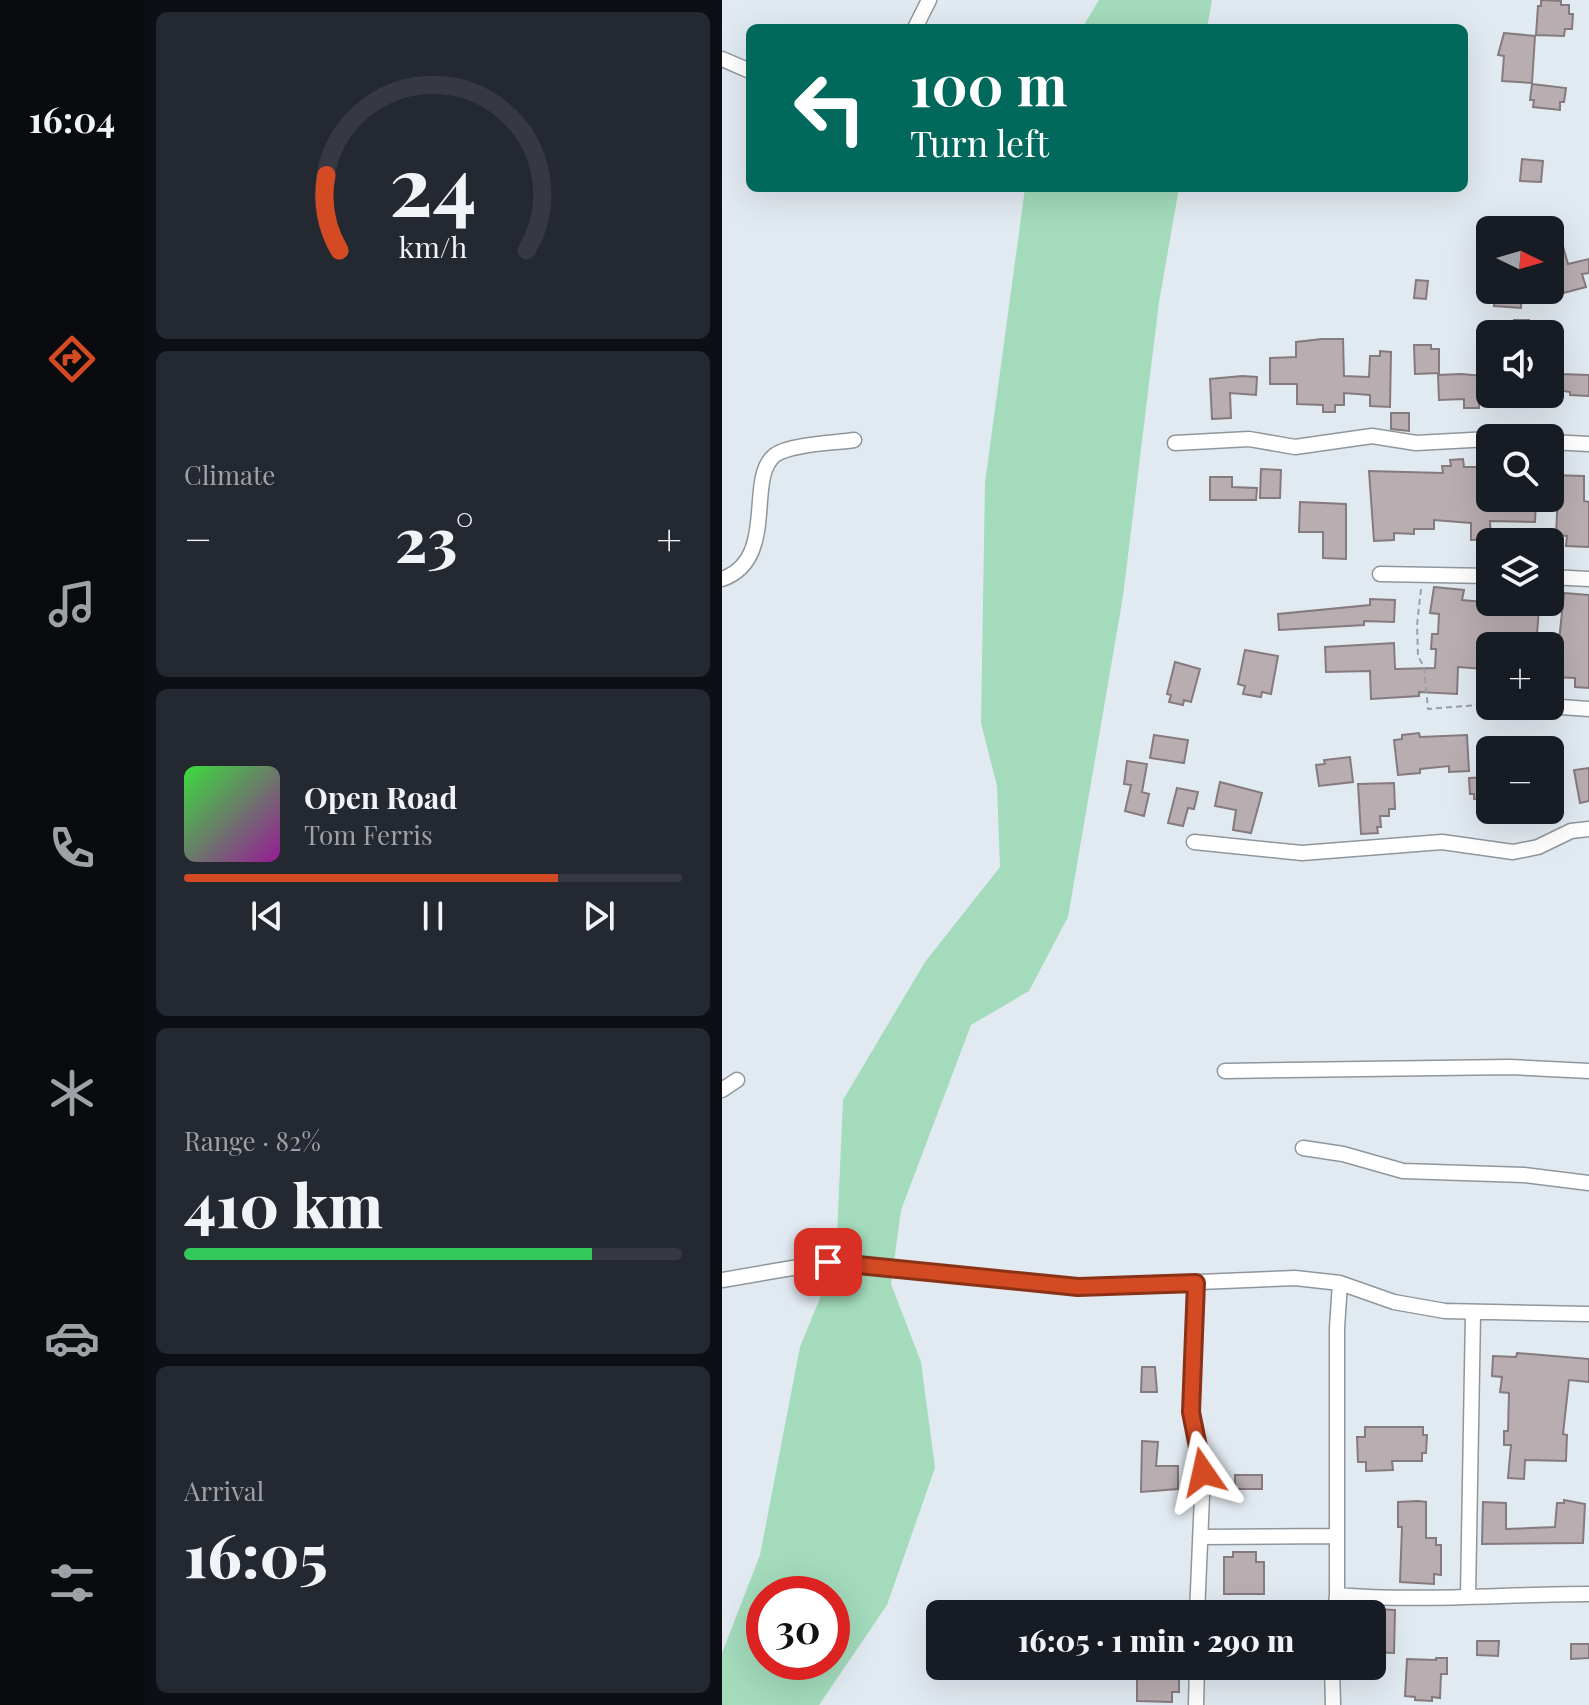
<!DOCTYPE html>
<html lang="en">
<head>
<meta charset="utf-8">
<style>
	:root { --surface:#171b24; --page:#242831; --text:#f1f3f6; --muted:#9ea1a6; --line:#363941; --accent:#d44b23 }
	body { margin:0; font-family:"Playfair Display",serif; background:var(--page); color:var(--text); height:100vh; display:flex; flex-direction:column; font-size:30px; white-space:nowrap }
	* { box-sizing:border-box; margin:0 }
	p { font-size:26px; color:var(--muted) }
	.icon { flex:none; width:44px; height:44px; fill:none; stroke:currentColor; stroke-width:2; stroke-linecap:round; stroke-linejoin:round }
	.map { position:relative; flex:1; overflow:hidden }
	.panel { display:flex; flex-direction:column; gap:12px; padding:12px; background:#0d0f14; width:578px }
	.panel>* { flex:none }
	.hud { position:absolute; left:24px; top:24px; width:722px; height:168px; border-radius:12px; box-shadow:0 8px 32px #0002; background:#00695c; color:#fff; overflow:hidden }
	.needle { width:52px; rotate:95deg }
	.buttons { position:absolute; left:754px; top:216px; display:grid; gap:16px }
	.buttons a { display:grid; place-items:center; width:88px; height:88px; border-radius:12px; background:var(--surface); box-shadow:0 8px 32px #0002; font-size:40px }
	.speed { position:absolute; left:24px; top:1576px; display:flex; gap:16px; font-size:40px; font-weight:700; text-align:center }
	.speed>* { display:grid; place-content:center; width:104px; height:104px; border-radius:50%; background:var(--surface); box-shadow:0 8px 32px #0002; line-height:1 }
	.speed .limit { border:12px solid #d22; background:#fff; color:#111 }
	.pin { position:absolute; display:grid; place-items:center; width:68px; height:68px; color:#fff; margin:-34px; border-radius:16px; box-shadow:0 4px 12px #0006 }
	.me { position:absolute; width:88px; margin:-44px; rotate:349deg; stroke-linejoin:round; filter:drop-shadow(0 0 6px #0008) }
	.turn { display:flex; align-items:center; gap:28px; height:168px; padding:0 32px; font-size:36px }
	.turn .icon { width:104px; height:104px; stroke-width:2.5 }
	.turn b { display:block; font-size:56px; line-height:68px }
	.big { font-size:60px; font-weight:800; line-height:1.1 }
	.panel .tile { flex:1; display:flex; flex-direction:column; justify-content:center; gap:12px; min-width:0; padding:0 28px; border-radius:12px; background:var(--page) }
	.panel .dial { align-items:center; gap:0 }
	.dial svg { height:208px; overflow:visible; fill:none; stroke:var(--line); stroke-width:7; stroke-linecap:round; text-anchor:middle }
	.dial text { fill:var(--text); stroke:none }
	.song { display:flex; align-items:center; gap:24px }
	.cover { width:96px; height:96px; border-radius:12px; background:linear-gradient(135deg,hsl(120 70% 55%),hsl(300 70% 35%)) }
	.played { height:8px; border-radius:4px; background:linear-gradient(90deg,var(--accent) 75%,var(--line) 75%) }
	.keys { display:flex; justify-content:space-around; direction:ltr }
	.heat { display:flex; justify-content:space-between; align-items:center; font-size:44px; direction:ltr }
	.charge { height:12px; border-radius:6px; background:linear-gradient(90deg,#34c759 82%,var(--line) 0) }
	.trip { position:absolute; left:204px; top:1600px; width:460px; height:80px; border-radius:12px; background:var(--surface); box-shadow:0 8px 32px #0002; font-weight:800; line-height:80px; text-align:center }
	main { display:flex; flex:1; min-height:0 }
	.tabs { display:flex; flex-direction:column; width:144px; justify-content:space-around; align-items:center; background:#090b0e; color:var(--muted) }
	.tabs .icon { width:56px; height:56px }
	.tabs .active { color:var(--accent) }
	.tabs b { font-size:36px; color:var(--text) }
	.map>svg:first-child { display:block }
	.green { fill:#a3dbbc; fill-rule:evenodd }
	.building { fill:#b8adb0; stroke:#857a7d; stroke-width:2 }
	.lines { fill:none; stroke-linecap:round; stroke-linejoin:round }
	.minor-casing { stroke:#8f979d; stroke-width:17 }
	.path { stroke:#999fa5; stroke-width:2; stroke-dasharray:6 4; stroke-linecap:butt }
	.minor { stroke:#fff; stroke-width:14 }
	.route-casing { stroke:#8a3117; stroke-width:20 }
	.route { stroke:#d44b23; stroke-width:14 }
</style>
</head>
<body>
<main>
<nav class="tabs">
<b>16:04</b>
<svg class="icon active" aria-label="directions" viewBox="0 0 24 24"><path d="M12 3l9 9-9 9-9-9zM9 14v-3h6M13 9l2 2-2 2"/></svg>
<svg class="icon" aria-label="music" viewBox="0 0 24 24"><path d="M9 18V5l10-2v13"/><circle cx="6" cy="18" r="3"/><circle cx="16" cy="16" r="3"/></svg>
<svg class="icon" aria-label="phone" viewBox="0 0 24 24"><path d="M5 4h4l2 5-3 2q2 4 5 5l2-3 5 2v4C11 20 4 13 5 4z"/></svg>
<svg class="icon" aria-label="climate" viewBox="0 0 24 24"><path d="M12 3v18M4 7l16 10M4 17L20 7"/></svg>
<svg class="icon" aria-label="car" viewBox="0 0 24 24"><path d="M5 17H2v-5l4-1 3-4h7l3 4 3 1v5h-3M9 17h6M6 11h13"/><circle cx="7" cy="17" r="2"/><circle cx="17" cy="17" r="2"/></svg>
<svg class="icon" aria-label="filters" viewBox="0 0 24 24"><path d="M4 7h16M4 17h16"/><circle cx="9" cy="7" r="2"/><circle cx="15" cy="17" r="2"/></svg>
</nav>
<section class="panel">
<div class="tile dial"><svg viewBox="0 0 100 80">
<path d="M14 69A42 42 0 1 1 86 69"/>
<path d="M14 69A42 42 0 0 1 9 40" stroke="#d44b23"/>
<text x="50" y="56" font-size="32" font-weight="700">24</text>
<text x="50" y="72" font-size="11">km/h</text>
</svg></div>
<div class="tile"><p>Climate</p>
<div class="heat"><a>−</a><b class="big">23°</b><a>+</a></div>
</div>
<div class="tile">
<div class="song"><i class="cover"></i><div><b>Open Road</b><p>Tom Ferris</p></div></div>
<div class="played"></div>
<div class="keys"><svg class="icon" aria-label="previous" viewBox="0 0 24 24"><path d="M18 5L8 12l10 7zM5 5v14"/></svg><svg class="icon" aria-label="pause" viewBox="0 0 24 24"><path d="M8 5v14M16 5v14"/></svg><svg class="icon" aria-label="next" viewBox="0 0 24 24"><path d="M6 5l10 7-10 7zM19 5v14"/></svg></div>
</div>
<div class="tile"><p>Range · 82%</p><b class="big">410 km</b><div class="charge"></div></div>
<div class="tile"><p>Arrival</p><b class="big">16:05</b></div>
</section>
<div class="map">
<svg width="867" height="1705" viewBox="0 0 867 1705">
	<rect width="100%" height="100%" fill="#e2eaf1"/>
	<path class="green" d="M377,0h113l-5,28h-125z
		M303,188h154l-20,114 -36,294 -55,321 -39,74 -58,34 -70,185 -10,74 30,78 14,106 -48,137 -68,100h-97v-52l38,-98 40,-208 36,-88 7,-159 82,-138 75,-95 -3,-81 -16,-63 4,-240zM42,1594h68v68h-68z"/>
	<path class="building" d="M819,0l20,1v4h8v9h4l-1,15h-7l-1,7 -28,-1 2,-29h3z
		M782,33l31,3 -3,47 -30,-2 2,-25 -6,-1z
		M810,84l34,4 -2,14h-4v8l-27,-3 1,-7h-4z
		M800,159l21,2 -2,21 -21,-1z
		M840,243l6,21 21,-5v14l-7,1 4,13 -34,9 -2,-50z
		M694,280l12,1 -2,18 -12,-1z
		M774,290h26l-1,18 -27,-2z
		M792,320h15v14h-15z
		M600,339h21l1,37 25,1 1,-21h10v-5l11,1 -1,55 -20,-1v-11l-26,-2v12h-9v7h-12v-7l-26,-1v-20h-27v-26l26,-1v-15z
		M838,339v35l29,1v21l-19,-1v-3l-6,-1h-14v-51z
		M692,345h17v4h8v24l-24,1z
		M739,374l23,2 -1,26h-4v6h-15v-9l-25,1 -1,-25z
		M520,376l15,1 -1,18 -26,-2 1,25 -19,1 -2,-40z
		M669,413h18v18l-18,-2z
		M741,459l1,8h17l1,5h8v27l46,1 -1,22 -45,-1 1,18 -20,1v-17l-37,-3v9h-20v5l-20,-1v7l-20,1 -5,-70 74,2 -1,-7h9l-1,-6z
		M539,469l20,1 -1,28h-20z
		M828,475l34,1v25l5,1v45l-23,-1 1,-10 -11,-1 2,-41h-8z
		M488,477h22v10l25,1 -1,12h-46z
		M578,502l46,2v55l-23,-1v-26h-24z
		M712,587l30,3 -2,10 77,7 -2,28 -28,-2v4l-24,-1 -2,33 -25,-2 -1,27 -38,-2v4l-48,3 -1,-28 -44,1 -1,-25 69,-4 1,26 40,-1 1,-19h-5l1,-15h6l1,-20 -9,-1z
		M842,593l25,2v93l-14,-1v-9l-25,-1 1,-36h8z
		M648,599l25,1 -1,22 -30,-1v4l-85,5 -1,-16 92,-9z
		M523,650l33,6 -7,38 -9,-2 -1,5 -18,-3 2,-8 -7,-2z
		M453,662l25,7 -9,33 -7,-2 -1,5 -14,-3 2,-7 -4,-1z
		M697,733l1,4 47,-2 2,36 -20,1v-6l-29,3v4l-22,2 -4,-35 8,-1v-4z
		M432,735l34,5 -4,23 -34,-5z
		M813,738l1,12h-36l-1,-9z
		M628,757l3,25 -34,4 -3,-21 9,-1 -1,-4z
		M405,761l20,3 -5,28 7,2 -5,22 -19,-5 6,-26 -7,-1z
		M867,768v33l-9,2 -6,-33z
		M768,777v18h-3v4h-13v-5h-4l-1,-16z
		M498,782l42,11 -11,40 -18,-3 3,-20 -21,-4z
		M672,783l1,26h-6v7h-9l1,11h-4l1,6 -17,1 -3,-50z
		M455,788l21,4 -4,17 -6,-1 -5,18 -15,-3z
		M795,1353l72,6v23l-20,-2 -6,54 4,1 -1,26 -41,-1 -1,19 -16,-1 3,-33h-7v-14h4l1,-38 -9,-1 2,-15 -10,-1 1,-20 23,1z
		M420,1367h13l2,25h-16z
		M643,1427h58v8h4l-1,18h-4v8h-30l1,9 -27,1v-9h-8l-1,-25h8z
		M420,1441l16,1 -2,24h22v23l-37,3z
		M513,1475h27v14h-27z
		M842,1500l21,4 -2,39 -101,1 1,-42 23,1v26l49,-2 2,-24h7z
		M696,1501l8,1v36h10v7h5v30l-7,-1v10l-34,-2 2,-55h-4v-25z
		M511,1552h23v10h8v32h-40v-37h9z
		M652,1609l21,1 -1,43 -22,-1z
		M755,1641h22l-1,15 -21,-1z
		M849,1644h18v14l-18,1z
		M714,1658h11v16h-6l-1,24 -8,-1v4l-17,-1v-3l-10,-1 2,-37 29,1z
		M415,1668h35v7h7v17h-7v10l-35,-1z"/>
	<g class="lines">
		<g class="minor-casing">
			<path id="minor" d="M193,28l14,-28
				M0,59l28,12
				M828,442l39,2
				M453,443l74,-4 46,8 77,-11 44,7 74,-4
				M658,574l110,2
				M828,577l39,2
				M0,579c57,-20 23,-101 53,-124 15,-11 60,-12 79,-15
				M825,706l42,3
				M472,842l108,11 140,-11 71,10 25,-5 33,-16 18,-2
				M503,1071l285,-4 79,4
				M0,1090l15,-10
				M581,1148l40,6 60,17 121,4 65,8
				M0,1280l106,-18 250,25 217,-9 45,5 54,19 51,9 144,3
				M474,1283l-5,129 12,60 -6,142
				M618,1283l-3,45v267c83,7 168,-1 252,-1
				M478,1537l136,-1
				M746,1596l5,-283
				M613,1614l2,-19
				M610,1666l1,39
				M474,1705l1,-39"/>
		</g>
		<path class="path" d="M699,589l-4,36 1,31 6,11 4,42 62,-5"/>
		<use href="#minor" class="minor"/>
	</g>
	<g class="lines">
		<g class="route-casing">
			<path id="route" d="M106,1262l250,25 118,-4 -5,129 12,60"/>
		</g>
		<use href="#route" class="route"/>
	</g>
</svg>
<div class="buttons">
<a><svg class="needle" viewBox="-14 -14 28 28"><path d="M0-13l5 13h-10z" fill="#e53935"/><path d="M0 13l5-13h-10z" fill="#9ea1a6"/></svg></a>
<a><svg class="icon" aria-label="sound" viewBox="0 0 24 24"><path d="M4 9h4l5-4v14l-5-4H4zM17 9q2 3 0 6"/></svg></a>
<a><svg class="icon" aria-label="search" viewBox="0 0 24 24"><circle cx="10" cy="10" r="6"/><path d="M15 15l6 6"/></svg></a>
<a><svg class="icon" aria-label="layers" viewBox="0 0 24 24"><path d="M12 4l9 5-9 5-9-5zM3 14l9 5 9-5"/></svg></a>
<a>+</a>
<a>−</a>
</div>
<div class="speed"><div class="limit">30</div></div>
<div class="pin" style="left:106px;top:1262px;background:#d93025"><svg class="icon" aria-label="arrive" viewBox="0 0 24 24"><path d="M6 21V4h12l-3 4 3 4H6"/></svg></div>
<svg class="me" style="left:481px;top:1472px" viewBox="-20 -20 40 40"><path d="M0-17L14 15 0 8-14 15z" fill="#d44b23" stroke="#fff" stroke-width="4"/></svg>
<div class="trip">16:05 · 1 min · 290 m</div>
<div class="hud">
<div class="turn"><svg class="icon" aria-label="left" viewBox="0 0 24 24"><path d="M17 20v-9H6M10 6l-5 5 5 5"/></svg><div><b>100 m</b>Turn left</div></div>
</div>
</div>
</main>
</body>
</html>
